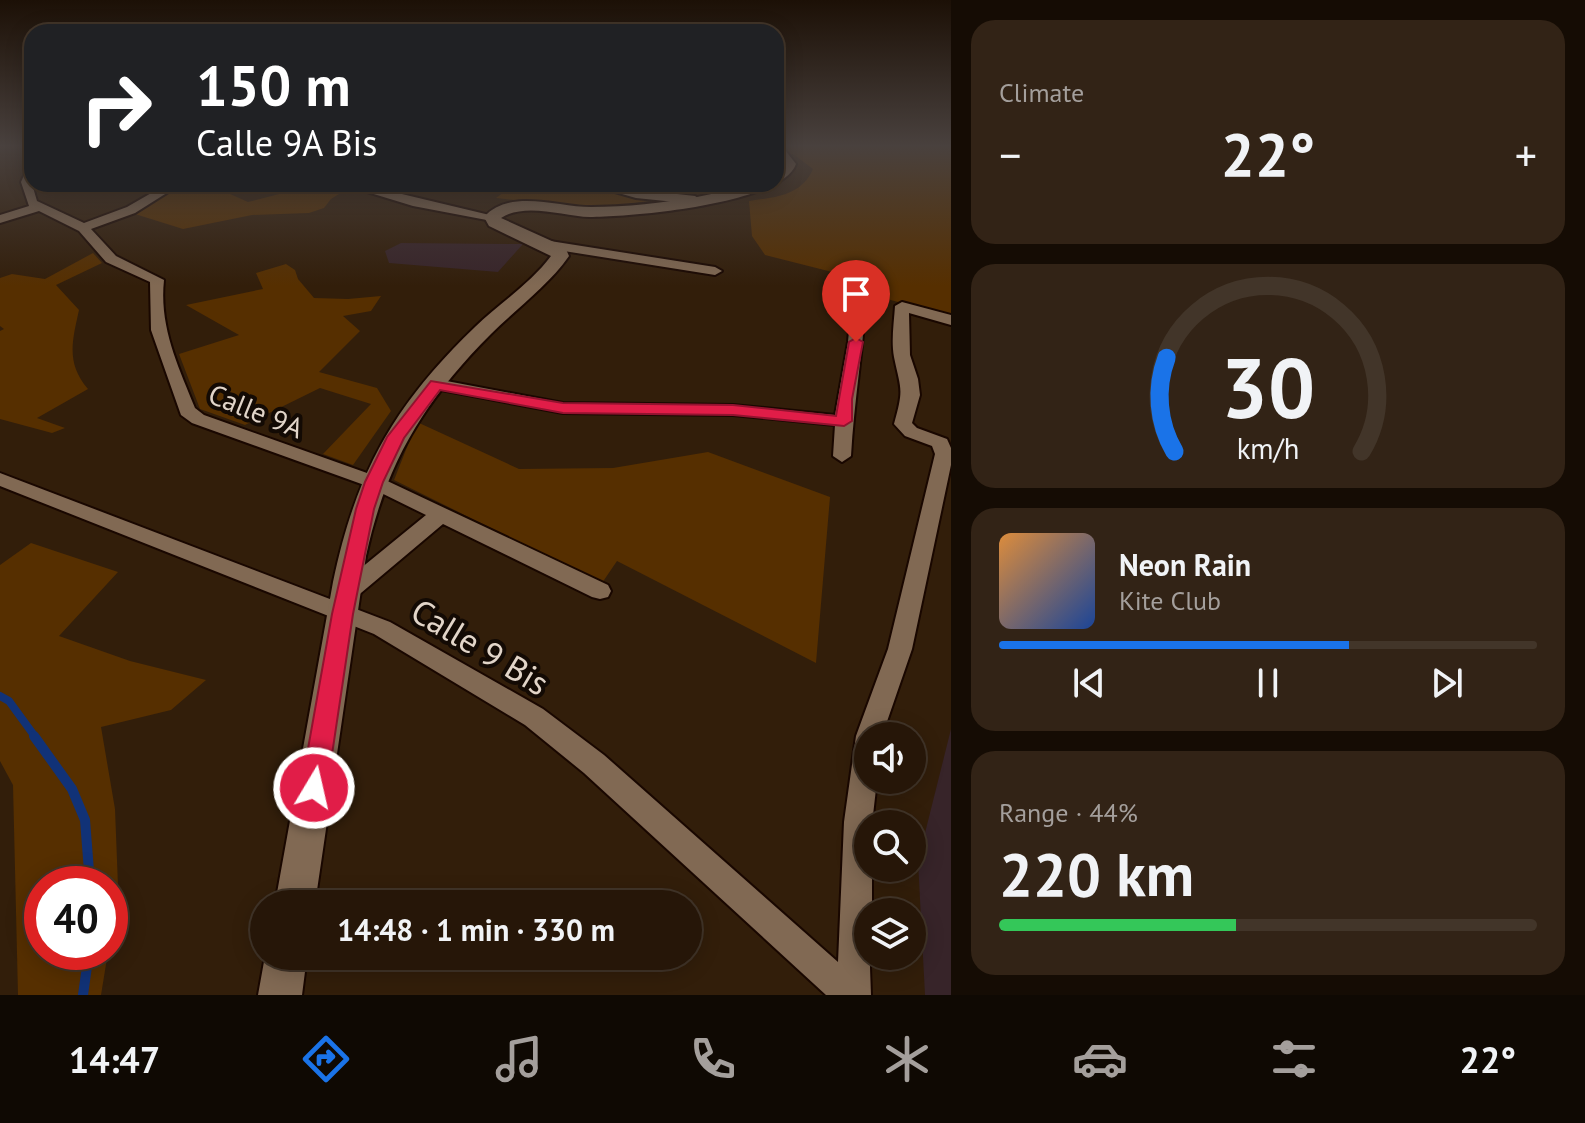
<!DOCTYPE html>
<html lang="en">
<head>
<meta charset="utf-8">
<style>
	:root { --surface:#261608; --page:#322316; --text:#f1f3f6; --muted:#a49f9c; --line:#423529; --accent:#1a73e8 }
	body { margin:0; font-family:"PT Sans",sans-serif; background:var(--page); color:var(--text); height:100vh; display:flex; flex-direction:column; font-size:30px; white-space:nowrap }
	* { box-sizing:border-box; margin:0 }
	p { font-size:26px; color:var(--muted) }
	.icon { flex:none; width:44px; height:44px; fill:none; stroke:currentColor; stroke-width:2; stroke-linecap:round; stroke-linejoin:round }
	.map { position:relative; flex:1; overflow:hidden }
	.panel { display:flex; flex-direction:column; gap:20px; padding:20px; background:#150c04; width:634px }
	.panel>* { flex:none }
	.guide { position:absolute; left:24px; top:24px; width:760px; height:168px; border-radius:24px; box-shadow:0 4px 20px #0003,0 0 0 2px var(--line); background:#202124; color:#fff; overflow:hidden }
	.buttons { position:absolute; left:854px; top:722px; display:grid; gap:16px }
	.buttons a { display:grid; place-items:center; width:72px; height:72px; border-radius:50%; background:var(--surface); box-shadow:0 4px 20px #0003,0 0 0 2px var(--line); font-size:40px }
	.speed { position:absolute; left:24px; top:866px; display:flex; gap:16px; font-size:40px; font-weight:700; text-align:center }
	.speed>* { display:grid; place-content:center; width:104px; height:104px; border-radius:50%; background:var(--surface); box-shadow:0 4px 20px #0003,0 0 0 2px var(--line); line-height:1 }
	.speed .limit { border:12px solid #d22; background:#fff; color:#111 }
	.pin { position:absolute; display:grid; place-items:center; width:68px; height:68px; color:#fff; margin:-82px -34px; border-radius:50% 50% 50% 0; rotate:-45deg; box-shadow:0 0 8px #0007 }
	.pin .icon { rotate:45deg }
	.me { position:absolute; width:88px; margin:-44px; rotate:9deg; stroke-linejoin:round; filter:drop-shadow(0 0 6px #0008) }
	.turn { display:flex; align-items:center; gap:28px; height:168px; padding:0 40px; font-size:36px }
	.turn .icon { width:104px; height:104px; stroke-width:2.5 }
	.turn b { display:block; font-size:56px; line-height:68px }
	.big { font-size:60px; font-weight:600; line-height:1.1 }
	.panel .card { flex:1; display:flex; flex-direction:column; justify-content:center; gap:12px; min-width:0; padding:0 28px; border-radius:24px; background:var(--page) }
	.panel .dial { align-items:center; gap:0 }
	.dial svg { height:208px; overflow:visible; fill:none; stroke:var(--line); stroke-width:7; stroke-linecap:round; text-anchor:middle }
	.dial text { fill:var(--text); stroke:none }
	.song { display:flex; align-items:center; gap:24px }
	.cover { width:96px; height:96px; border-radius:12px; background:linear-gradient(135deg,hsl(30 70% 55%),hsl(220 70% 35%)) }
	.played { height:8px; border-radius:4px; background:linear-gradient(90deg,var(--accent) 65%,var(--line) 65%) }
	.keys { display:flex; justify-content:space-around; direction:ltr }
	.heat { display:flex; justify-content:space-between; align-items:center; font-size:44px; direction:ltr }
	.charge { height:12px; border-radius:6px; background:linear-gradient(90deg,#34c759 44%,var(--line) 0) }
	.trip { position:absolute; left:250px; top:890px; width:452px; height:80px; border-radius:40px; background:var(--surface); box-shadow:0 4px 20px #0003,0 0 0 2px var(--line); font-weight:600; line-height:80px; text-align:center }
	.menu { display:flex; height:128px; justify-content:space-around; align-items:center; background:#0f0903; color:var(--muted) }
	.menu .icon { width:56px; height:56px }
	.menu .selected { color:var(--accent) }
	.menu b { font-size:36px; color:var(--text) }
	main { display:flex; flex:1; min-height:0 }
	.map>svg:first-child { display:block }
	.industrial { fill:#372429 }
	.green { fill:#562f00 }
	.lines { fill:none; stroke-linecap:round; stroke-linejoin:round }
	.stream-far1 { stroke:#113277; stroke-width:8 }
	.stream { stroke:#113277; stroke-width:10 }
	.minor-casing { stroke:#190700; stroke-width:4 }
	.tertiary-casing { stroke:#190700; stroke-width:4 }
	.minor { fill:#816953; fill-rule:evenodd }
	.tertiary { fill:#816953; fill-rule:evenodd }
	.route { fill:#e11d48; stroke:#92132f; stroke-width:2 }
	.labels { text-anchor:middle; stroke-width:8; stroke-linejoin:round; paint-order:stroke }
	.street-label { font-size:28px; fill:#e2d5c9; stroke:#130a04 }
	.near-street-label { font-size:34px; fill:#e2d5c9; stroke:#130a04 }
</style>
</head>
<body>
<main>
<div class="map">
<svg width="951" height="995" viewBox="0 0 951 995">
	<rect width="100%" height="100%" fill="#321e0a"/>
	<path class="industrial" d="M401,243l122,1 -25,28 -109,-9 -4,-12z
		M951,729v266h-26l-7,-134z"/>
	<path class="green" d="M776,146h175v170l-117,-31 2,-12 -71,-18 -13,-19 -3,-35c27,-4 52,-5 64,-32l-20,-15h-14l2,9 -5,8z
		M182,184h38l-1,5 29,13 70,-18 32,3 -19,12 -7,9 -15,5 -57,2 -69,14 -48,-15z
		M515,184h119l-1,6 23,3 10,-9 42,6 -89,16h-50l-73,-8z
		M93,253l9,10 -46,22 23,25c-7,32 -13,53 9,79l-51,29 28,10 -13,5 -52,-14v-88l4,-2 -4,-3v-48l12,-4 33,5z
		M286,264l9,6 3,9 16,19 34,1 33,-3 -10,15 -28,5 17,15 -41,41 58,16 14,23 -38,54 -30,-11 48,-50 -51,-16 -75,37 -45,-16 -21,-55 60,-19 -53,-30 77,-16 -7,-16z
		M417,422l102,47 94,-1 95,-16 122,45 -14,166 -199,-102 -15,22 -208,-103z
		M31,543l87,29 -59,64 71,25 76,19 -35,30 -70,17 14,82 3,77 -8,52v-54h-68v68h66l-7,43h-83l-5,-210 -13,-24v-196z"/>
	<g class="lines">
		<path class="stream-far1" d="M0,696l9,5 27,37"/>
		<path class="stream" d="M34,736l38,53 13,31 5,64
			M83,995l6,-43"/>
		<g class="minor-casing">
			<path id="minor" d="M32,166v18l5,17 47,22 43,-16 40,-23h14l-46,29 -44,16 25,27 48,24c-5,47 14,86 31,128l9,7 177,63 227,107 3,6 -3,6 -8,2 -8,-2 -149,-73 -88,74 -8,2 -8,-2 -3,-6 3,-6 87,-71 -59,-29 -175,-63 -11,-8 -30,-85 -1,-48 -44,-20 -27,-31 -40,-20 -39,12v-8l29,-9 -8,-24 6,-13z
				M341,184h19l138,33 -6,4 -79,-15z
				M587,184l108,12 6,4 -6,4 -59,-6z
				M550,241l165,26 7,4 -7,4 -170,-27v-6z
				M859,293l7,4c-3,54 -12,105 -15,159l-9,6 -9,-6 2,-31 -102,-10 -170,-2 -127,-24 -8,-5 8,-5 127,24 170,2 102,10 13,-73 4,-45z
				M902,302l49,13v10l-42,-12 1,42 8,24 2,16 -8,28 5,5 30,11 4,9v17l-39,184 -30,87h-14v44h9l-5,44h-4v44h4v44h-4l3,83h-45l-242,-222 -59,-48 -151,-91 -374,-148v-13l390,149 153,87 61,46 234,207 6,-140 12,-86 32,-87 47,-195 -3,-8 -27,-10 -11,-12c10,-36 7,-33 0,-67 -3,-16 0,-35 1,-51z"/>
		</g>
		<g class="tertiary-casing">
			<path id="tertiary" d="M776,146h6l14,18c-14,40 -164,53 -206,53 -27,-1 -65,-15 -89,1l64,29 4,9c-21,30 -53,53 -78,78 -67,67 -105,129 -125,222l-51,348h-40l58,-322c23,-110 61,-177 142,-255 24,-23 56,-44 76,-71l-62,-30 -5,-9c26,-29 74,-10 107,-10 36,0 71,-4 106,-10 27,-5 52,-13 79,-13v-11l6,-9 -6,-7z
				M265,956h42l-5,39h-44z"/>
		</g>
		<use href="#minor" class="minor"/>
		<use href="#tertiary" class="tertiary"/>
	</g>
	<linearGradient id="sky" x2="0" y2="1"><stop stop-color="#1c1006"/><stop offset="0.51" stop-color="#49413e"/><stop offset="1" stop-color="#49413e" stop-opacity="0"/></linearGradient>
	<rect width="951" height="286" fill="url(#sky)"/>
	<path class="route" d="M856,338l7,4 -11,57v22l-8,5 -111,-11 -170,-2 -123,-23 -36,48 -21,44 -9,27 -21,105 -26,174 -4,8 -9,4 -9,-4 -4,-8 31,-174 24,-105 9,-27 22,-45 44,-56 132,22 170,2 103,11 13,-74z"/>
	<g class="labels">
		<g class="street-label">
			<text transform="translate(256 411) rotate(22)" y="10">Calle 9A</text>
		</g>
		<g class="near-street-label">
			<text transform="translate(480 647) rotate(31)" y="12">Calle 9 Bis</text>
		</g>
	</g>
</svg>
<div class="buttons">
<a><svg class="icon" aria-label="sound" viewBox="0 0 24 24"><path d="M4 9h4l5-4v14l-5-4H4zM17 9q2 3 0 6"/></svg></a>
<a><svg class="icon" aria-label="search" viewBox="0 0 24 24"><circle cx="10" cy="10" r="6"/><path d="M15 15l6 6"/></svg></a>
<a><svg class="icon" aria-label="layers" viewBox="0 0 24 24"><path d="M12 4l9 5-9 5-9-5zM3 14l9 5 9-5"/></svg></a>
</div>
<div class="speed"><div class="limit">40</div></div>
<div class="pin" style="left:856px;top:342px;background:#d93025"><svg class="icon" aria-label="arrive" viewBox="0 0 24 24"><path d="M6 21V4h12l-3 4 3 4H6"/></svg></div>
<svg class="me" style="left:314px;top:788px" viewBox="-20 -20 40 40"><circle r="17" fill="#e11d48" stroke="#fff" stroke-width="3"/><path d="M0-11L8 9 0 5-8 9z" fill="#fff"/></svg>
<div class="trip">14:48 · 1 min · 330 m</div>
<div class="guide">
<div class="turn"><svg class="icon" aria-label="right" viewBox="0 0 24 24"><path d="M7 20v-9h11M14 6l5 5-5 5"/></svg><div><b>150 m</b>Calle 9A Bis</div></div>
</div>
</div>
<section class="panel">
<div class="card"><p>Climate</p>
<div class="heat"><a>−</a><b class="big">22°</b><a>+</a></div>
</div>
<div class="card dial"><svg viewBox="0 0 100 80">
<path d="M14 69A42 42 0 1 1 86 69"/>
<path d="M14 69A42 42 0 0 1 11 33" stroke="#1a73e8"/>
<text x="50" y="56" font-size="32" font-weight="700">30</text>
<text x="50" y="72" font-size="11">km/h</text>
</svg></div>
<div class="card">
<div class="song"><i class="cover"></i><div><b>Neon Rain</b><p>Kite Club</p></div></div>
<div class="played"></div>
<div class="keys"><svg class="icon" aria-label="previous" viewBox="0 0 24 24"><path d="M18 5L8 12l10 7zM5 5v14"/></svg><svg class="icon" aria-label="pause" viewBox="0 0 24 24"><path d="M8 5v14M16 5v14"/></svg><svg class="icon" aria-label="next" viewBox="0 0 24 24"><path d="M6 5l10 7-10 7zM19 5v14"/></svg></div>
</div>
<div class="card"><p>Range · 44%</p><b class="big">220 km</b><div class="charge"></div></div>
</section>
</main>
<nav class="menu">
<b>14:47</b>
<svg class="icon selected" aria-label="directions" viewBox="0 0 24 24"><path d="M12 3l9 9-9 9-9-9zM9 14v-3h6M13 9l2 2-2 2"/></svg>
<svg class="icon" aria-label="music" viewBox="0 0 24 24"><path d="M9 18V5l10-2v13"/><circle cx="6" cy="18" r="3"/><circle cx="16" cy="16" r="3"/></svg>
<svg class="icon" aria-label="phone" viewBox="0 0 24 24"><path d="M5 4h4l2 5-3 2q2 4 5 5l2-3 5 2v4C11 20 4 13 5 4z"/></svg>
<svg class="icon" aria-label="climate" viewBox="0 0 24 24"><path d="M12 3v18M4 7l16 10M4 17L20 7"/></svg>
<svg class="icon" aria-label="car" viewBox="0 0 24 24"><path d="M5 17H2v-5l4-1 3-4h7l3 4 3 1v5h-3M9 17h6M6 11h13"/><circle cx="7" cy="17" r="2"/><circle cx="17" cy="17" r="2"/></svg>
<svg class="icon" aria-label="filters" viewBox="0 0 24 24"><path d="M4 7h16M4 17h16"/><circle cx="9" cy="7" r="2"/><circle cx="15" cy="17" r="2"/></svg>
<b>22°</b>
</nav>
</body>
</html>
